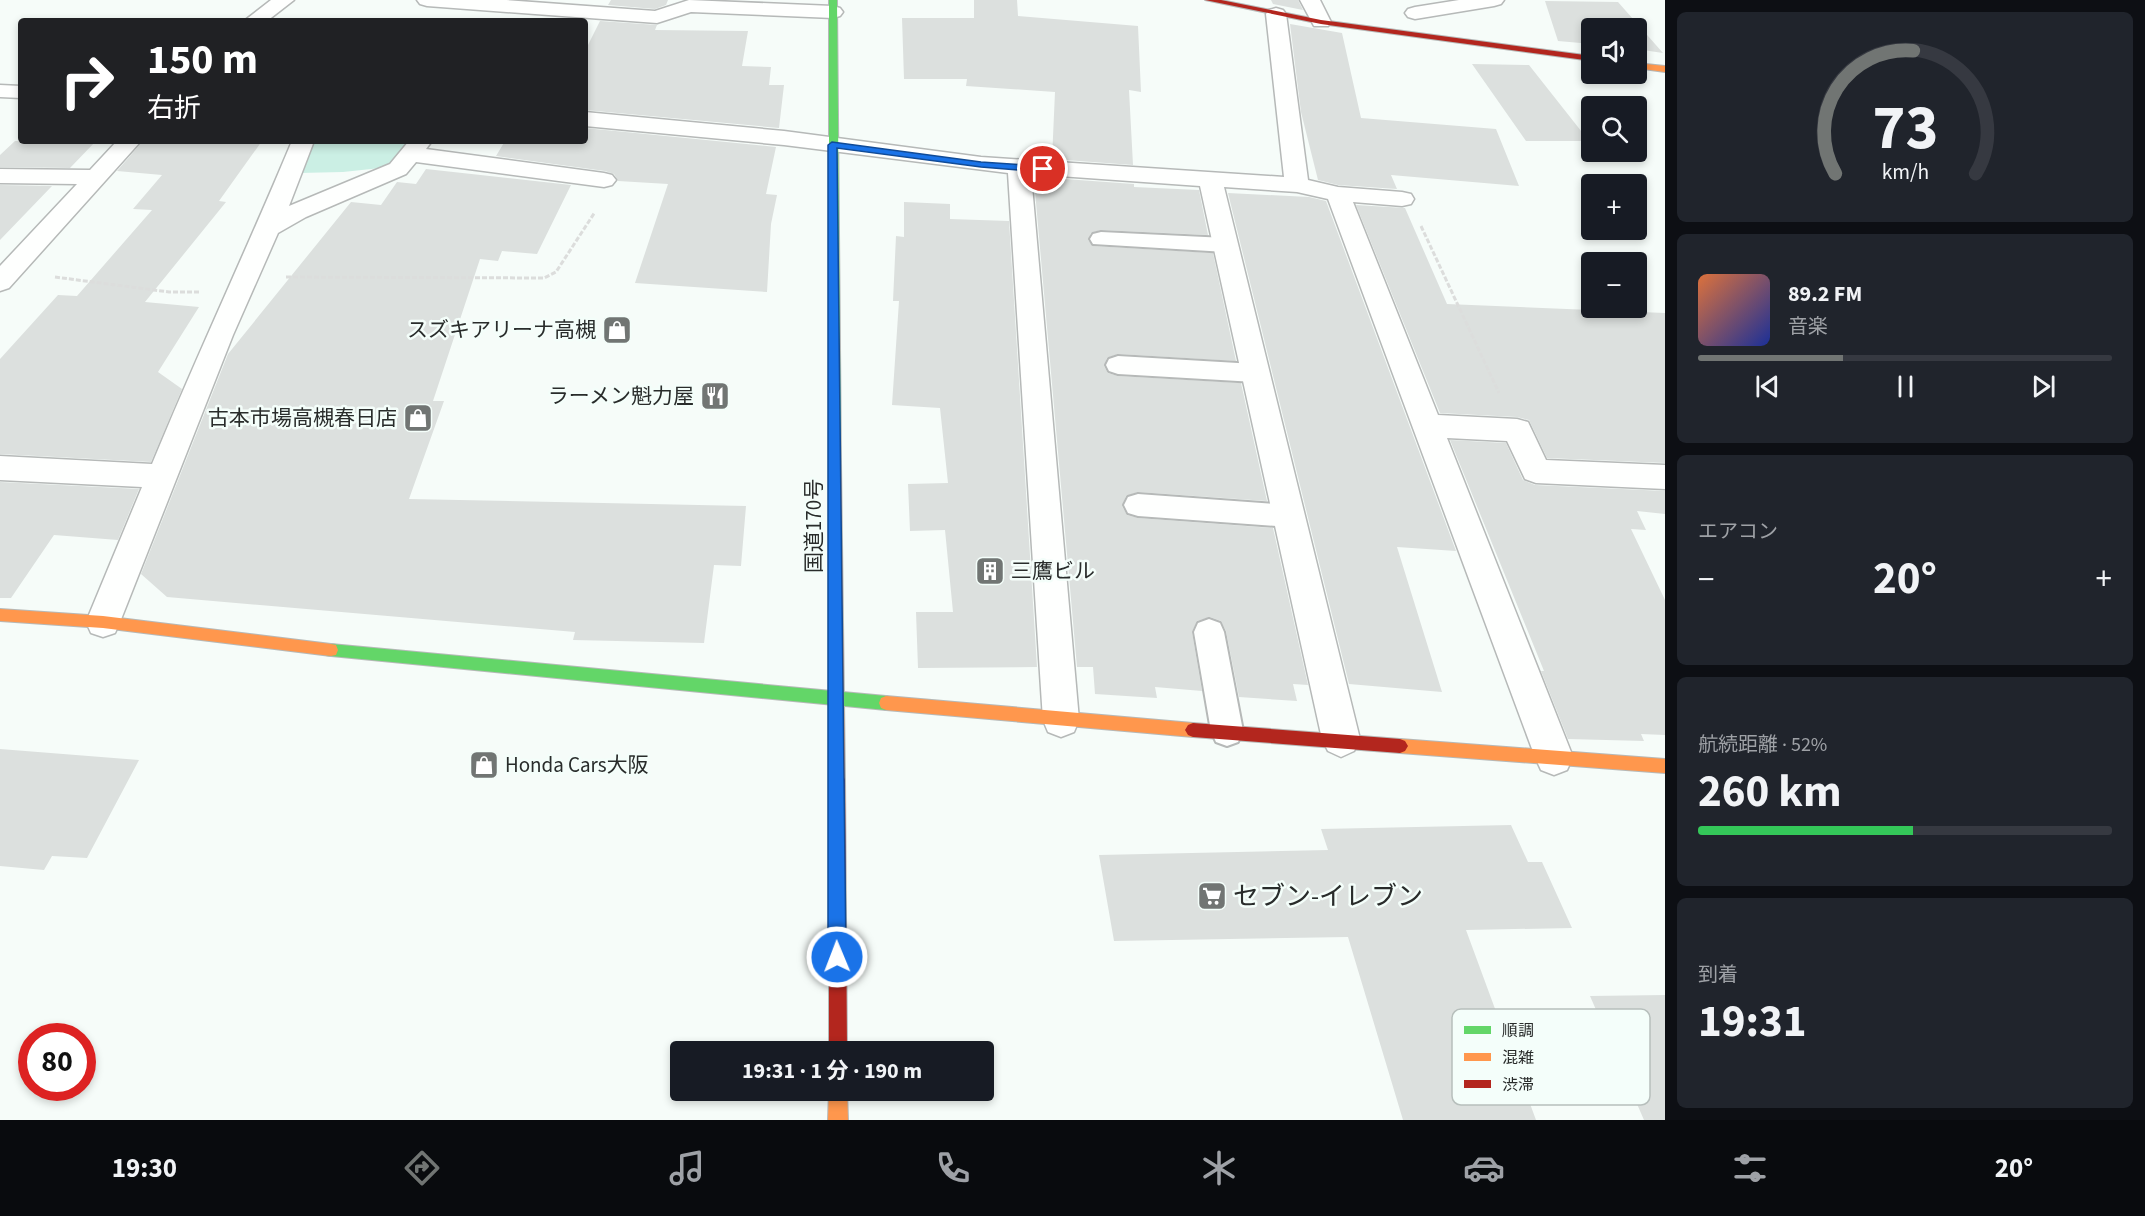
<!DOCTYPE html>
<html lang="ja">
<head>
<meta charset="utf-8">
<style>
	:root { --surface:#171b24; --page:#20242c; --text:#f1f3f6; --muted:#9ea1a6; --line:#363941; --accent:#717573 }
	body { margin:0; font-family:"Source Sans 3","Noto Sans JP",sans-serif; background:var(--page); color:var(--text); height:100vh; display:flex; flex-direction:column; font-size:22px; white-space:nowrap }
	* { box-sizing:border-box; margin:0 }
	p { font-size:20px; color:var(--muted) }
	.icon { flex:none; width:33px; height:33px; fill:none; stroke:currentColor; stroke-width:2; stroke-linecap:round; stroke-linejoin:round }
	.map { position:relative; flex:1; overflow:hidden }
	.panel { display:flex; flex-direction:column; gap:12px; padding:12px; background:#0d0f14; width:480px }
	.panel>* { flex:none }
	.hud { position:absolute; left:18px; top:18px; width:570px; height:126px; border-radius:6px; box-shadow:0 3px 9px #0003; background:#202124; color:#fff; overflow:hidden }
	.fabs { position:absolute; left:1581px; top:18px; display:grid; gap:12px }
	.fabs a { display:grid; place-items:center; width:66px; height:66px; border-radius:6px; background:var(--surface); box-shadow:0 3px 9px #0003; font-size:30px }
	.speed { position:absolute; left:18px; top:1023px; display:flex; gap:12px; font-size:30px; font-weight:700; text-align:center }
	.speed>* { display:grid; place-content:center; width:78px; height:78px; border-radius:50%; background:var(--surface); box-shadow:0 3px 9px #0003; line-height:1 }
	.speed .limit { border:9px solid #d22; background:#fff; color:#111 }
	.pin { position:absolute; display:grid; place-items:center; width:51px; height:51px; color:#fff; margin:-26px; border:3px solid #fff; border-radius:50%; box-shadow:0 2px 6px #0007 }
	.me { position:absolute; width:66px; margin:-33px; rotate:359deg; stroke-linejoin:round; filter:drop-shadow(0 0 4px #0008) }
	.turn { display:flex; align-items:center; gap:21px; height:126px; padding:0 30px; font-size:27px }
	.turn .icon { width:78px; height:78px; stroke-width:2.5 }
	.turn b { display:block; font-size:42px; line-height:51px }
	.big { font-size:45px; font-weight:700; line-height:1.1 }
	.panel .tile { flex:1; display:flex; flex-direction:column; justify-content:center; gap:9px; min-width:0; padding:0 21px; border-radius:9px; background:var(--page) }
	.panel .dial { align-items:center; gap:0 }
	.dial svg { height:156px; overflow:visible; fill:none; stroke:var(--line); stroke-width:7; stroke-linecap:round; text-anchor:middle }
	.dial text { fill:var(--text); stroke:none }
	.song { display:flex; align-items:center; gap:18px }
	.cover { width:72px; height:72px; border-radius:9px; background:linear-gradient(135deg,hsl(20 70% 55%),hsl(230 70% 35%)) }
	.played { height:6px; border-radius:3px; background:linear-gradient(90deg,var(--accent) 35%,var(--line) 35%) }
	.keys { display:flex; justify-content:space-around; direction:ltr }
	.heat { display:flex; justify-content:space-between; align-items:center; font-size:33px; direction:ltr }
	.charge { height:9px; border-radius:4px; background:linear-gradient(90deg,#34c759 52%,var(--line) 0) }
	.trip { position:absolute; left:670px; top:1041px; width:324px; height:60px; border-radius:6px; background:var(--surface); box-shadow:0 3px 9px #0003; font-weight:700; line-height:60px; text-align:center }
	.tabs { display:flex; height:96px; justify-content:space-around; align-items:center; background:#090b0e; color:var(--muted) }
	.tabs .icon { width:42px; height:42px }
	.tabs .current { color:var(--accent) }
	.tabs b { font-size:27px; color:var(--text) }
	main { display:flex; flex:1; min-height:0 }
	.map>svg:first-child { display:block }
	.green { fill:#cbefe4 }
	.building { fill:#dce0de }
	.lines { fill:none; stroke-linecap:round; stroke-linejoin:round }
	.lane-casing { stroke:#b6b9b8; stroke-width:4 }
	.street-casing { stroke:#b6b9b8; stroke-width:3 }
	.fast-casing { stroke:#b6b9b8; stroke-width:2 }
	.slow-casing { stroke:#b6b9b8; stroke-width:2 }
	.jam-casing { stroke:#b6b9b8; stroke-width:2 }
	.path { stroke:#dcdddc; stroke-width:3; stroke-dasharray:5 2; stroke-linecap:butt }
	.lane { fill:#fefffe; fill-rule:evenodd }
	.street { fill:#fefffe; fill-rule:evenodd }
	.fast { fill:#63d668; fill-rule:evenodd }
	.slow { fill:#ff974d; fill-rule:evenodd }
	.jam { fill:#b3261e; fill-rule:evenodd }
	.route { fill:#1a73e8; stroke:#114b97; stroke-width:1.5 }
	.labels { text-anchor:middle; stroke-width:5; stroke-linejoin:round; paint-order:stroke }
	.poi-label { font-size:21px; fill:#292c2b; stroke:#f4fefa; text-anchor:end }
	.street-label { font-size:21px; fill:#292c2b; stroke:#f4fefa }
	.near-poi-label { font-size:26px; fill:#292c2b; stroke:#f4fefa; text-anchor:start }
	.key { fill:#f4fefa; stroke:#b7bfbc; stroke-width:1.5 }
	.key-label { font-size:16px; fill:#292c2b }
</style>
</head>
<body>
<main>
<div class="map">
<svg width="1665" height="1120" viewBox="0 0 1665 1120">
	<rect width="100%" height="100%" fill="#f6fcf9"/>
	<path class="green" d="M313,141h99l-22,26 -47,5 -44,1z"/>
	<path class="building" d="M611,0h57l-2,5 -11,4 -47,-4z
		M974,0h43l1,16 120,10 3,66 -12,-2 4,75 -81,-6 3,-67 -89,-6 1,-7h-63l-2,-61h72z
		M1271,0h27l5,10 -30,-6z
		M1545,1l73,1 45,51 -27,-4v-21h-44v16l-34,-3z
		M600,21l57,4 -2,5 93,1 -6,35 29,1 -2,18h15l-5,43 -194,-18v-59z
		M1290,24l52,9 19,85 135,11 23,57 -128,-11 6,14 -59,-4 -20,-5 -17,-68z
		M1472,64l57,1 60,76h-63z
		M585,128l191,19 -10,47 11,1 -6,29 -4,68 -132,-9 33,-99 -50,-3 -4,-7 -9,-3 -109,-15 9,-15h80z
		M15,141h81l-26,27 -70,-1v-12z
		M143,141h119l-43,60 7,1 -81,100 54,5 -41,65 24,17 -31,73 -151,-8v-95l58,-64 19,1 75,-86 -19,-1 29,-34 -45,-4z
		M426,169l145,16 -34,69 -35,-3 -4,10 -18,-2 -47,142h11l-35,98 337,7 -5,60 -27,-1 -10,78 -131,-3 2,-8 -408,-35 -26,-23 87,-220 123,-152 30,3 16,-23 19,2z
		M1051,178l83,6v3l65,3 9,45 -107,-5 -10,3 -3,7 5,6 120,7 23,108 -118,-7 -11,4 -3,8 4,7 10,3 123,7 26,118 -129,-9 -12,4 -4,10 5,9 11,3 135,10 35,157 -15,-1 4,17 -58,-4 -13,-66 -5,-10 -11,-4 -13,4 -5,11 10,59 -47,-4 2,11 -62,-4 -2,-27h-16l-43,-487h17z
		M0,185l52,1 -52,54z
		M1228,193l81,4 17,4 130,350 -59,-4 45,145 -93,-8z
		M904,202l46,2v15l59,2 28,446 -119,1 -2,-56h37l-8,-82 -35,1 -2,-47 40,-1 -8,-75 -48,-3 7,-104h-6l3,-65 8,1z
		M1356,205l49,3 42,96 218,9v150l-118,-5 -18,-38 -12,-3 -77,-4z
		M1450,440l56,3 17,37 12,5 130,6v23l-28,-3 9,19 -15,-1 34,71v135l-24,-1 3,7 -76,-2 -27,-68h3z
		M0,482l139,7 -21,51 -64,-5 -43,63h-11z
		M0,749l139,11 -52,98 -35,-2 -8,14 -44,-4z
		M1511,825l17,37h14l30,66 -106,2 70,190h-133l-55,-183 -234,4 -15,-86 229,-5 -7,-21z
		M1665,995v125h-21l-54,-124z"/>
	<g class="lines">
		<g class="lane-casing">
			<path id="lane" d="M1101,232l125,6 8,2 3,5 -3,5 -8,2 -133,-8 -3,-5 3,-5z
				M1118,356l137,8 9,3 3,6 -3,6 -9,3 -137,-8 -9,-3 -3,-6 3,-6z
				M1138,494l151,11 10,3 4,8 -4,8 -10,3 -151,-11 -10,-3 -4,-8 4,-8z
				M1209,619l11,4 4,9 19,99 -5,11 -11,4 -11,-4 -5,-11 -17,-99 4,-9z"/>
		</g>
		<g class="street-casing">
			<path id="street" d="M271,0h23l-27,21h-23z
				M417,0h89l149,11 34,-11 144,6 7,2 3,4 -3,4 -7,2 -142,-6 -34,11 -230,-17 -7,-2z
				M1300,0h20l11,22 -3,4h-14z
				M1459,0h45l-3,4 -7,2 -79,13 -7,-2 -3,-4 3,-4 7,-2z
				M1276,8l7,2 3,4 22,166 30,7 64,5 9,2 3,5 -3,5 -9,2 -49,-4 85,213 79,4 11,3 18,38 119,5v24l-129,-6 -11,-4 -18,-38 -60,-3 126,319 -6,13 -13,5 -13,-5 -6,-13 -207,-558 -31,-7 -73,-5 136,552 -6,12 -13,6 -13,-6 -6,-12 -122,-553 -169,-12 48,546 -5,12 -13,5 -13,-5 -5,-12 -35,-547 -224,-28 -199,-19v-14l199,19 197,26 303,20 -18,-163 3,-4z
				M0,85l21,1v12l-21,-1z
				M117,141h24l-132,147 -9,3v-25l77,-82 -77,-1v-14l90,1z
				M292,141h22l-25,65 101,-42 19,-23h23l-6,8 178,24 8,2 4,5 -4,5 -8,2 -188,-25 -10,12 -100,43 -28,16 -45,102 -113,287 -5,11 -12,4 -12,-4 -5,-11 56,-135 -142,-7v-24l152,8c45,-109 95,-215 140,-323z"/>
		</g>
		<g class="fast-casing">
			<path id="fast" d="M829,0h8l4,463 -6,5 -6,-5z
				M331,644l555,52 5,2 2,5 -2,5 -5,2 -555,-54 -5,-1 -2,-5 2,-5z"/>
		</g>
		<g class="slow-casing">
			<path id="slow" d="M1636,63l29,3v6l-29,-4z
				M835,458l6,5 4,317 -2,5 -6,3 -6,-3 -2,-5v-317z
				M0,609l103,7 228,28 5,1 2,5 -2,5 -5,1 -228,-28 -103,-7z
				M886,696l307,27 5,2 3,5 -3,5 -5,2 -307,-27 -5,-2 -2,-5 2,-5z
				M1400,739l265,20v14l-265,-20 -5,-2 -3,-5 3,-5z
				M829,1090h18l1,30h-20z"/>
		</g>
		<g class="jam-casing">
			<path id="jam" d="M1205,0h16l100,20 271,36v5l-271,-37z
				M1193,723l207,16 5,2 3,5 -3,5 -5,2 -207,-16 -5,-2 -3,-5 3,-5z
				M837,772l6,3 2,5 2,272h-18v-272l2,-5z"/>
		</g>
		<path class="path" d="M1421,226l78,167
			M55,277l114,15h30
			M286,277l258,1 12,-6 39,-60"/>
		<use href="#lane" class="lane"/>
		<use href="#street" class="street"/>
		<use href="#fast" class="fast"/>
		<use href="#slow" class="slow"/>
		<use href="#jam" class="jam"/>
	</g>
	<path class="route" d="M832,142l149,20 62,4 5,3 -5,3 -62,-5 -144,-19 9,809 -3,6 -6,3 -6,-3 -3,-6v-812z"/>
	<defs>
		<g id="shop-square" transform="scale(1.5)"><rect x="-9" y="-9" width="18" height="18" rx="4" fill="#717573" stroke="#f4fefa"/><path d="M-5-2.5h2.3a2.7 3.5 0 0 1 5.4 0H5L5.5 6h-11ZM-1.5-2.5h3a1.5 2.3 0 0 0-3 0Z" fill="#fff"/></g>
		<g id="restaurant-square" transform="scale(1.5)"><rect x="-9" y="-9" width="18" height="18" rx="4" fill="#717573" stroke="#f4fefa"/><path d="M-5-6h1v4h1v-4h1v4h1v-4h1v5L-1.5 .5V6h-2V.5L-5-1ZM5-6V6H3V1.5H1.5Q1.5-4 5-6Z" fill="#fff"/></g>
		<g id="building-square" transform="scale(1.5)"><rect x="-9" y="-9" width="18" height="18" rx="4" fill="#717573" stroke="#f4fefa"/><path d="M-4-6H4V6H1V3H-1V6H-4ZM-2.5-4.3h1.7v1.8h-1.7ZM.8-4.3h1.7v1.8H.8ZM-2.5-1h1.7V.8h-1.7ZM.8-1h1.7V.8H.8Z" fill="#fff"/></g>
		<g id="supermarket-square" transform="scale(1.5)"><rect x="-9" y="-9" width="18" height="18" rx="4" fill="#717573" stroke="#f4fefa"/><path d="M-6-5.5h2.5l.6 2H6L4.5 2H-2.5L-4.4-4H-6ZM-1.5 3.2a1.3 1.3 0 1 0 .1 0ZM3 3.2a1.3 1.3 0 1 0 .1 0Z" fill="#fff"/></g>
	</defs>
	<g fill-rule="evenodd">
		<use href="#shop-square" x="617" y="330"/>
		<use href="#restaurant-square" x="715" y="396"/>
		<use href="#shop-square" x="418" y="418"/>
		<use href="#building-square" x="990" y="571"/>
		<use href="#shop-square" x="484" y="765"/>
		<use href="#supermarket-square" x="1212" y="896"/>
	</g>
	<g class="labels">
		<g class="poi-label">
			<text x="596" y="337">スズキアリーナ高槻</text>
			<text x="694" y="403">ラーメン魁力屋</text>
			<text x="397" y="425">古本市場高槻春日店</text>
			<text x="1011" y="578" text-anchor="start">三鷹ビル</text>
			<text x="505" y="772" text-anchor="start">Honda Cars大阪</text>
		</g>
		<g class="street-label">
			<text transform="translate(814 526) rotate(-90)" y="7">国道170号</text>
		</g>
		<g class="near-poi-label">
			<text x="1233" y="905">セブン-イレブン</text>
		</g>
	</g>
	<rect x="1452" y="1009" width="198" height="96" rx="9" class="key"/>
	<rect x="1464" y="1026" width="27" height="8" fill="#63d668"/>
	<rect x="1464" y="1053" width="27" height="8" fill="#ff974d"/>
	<rect x="1464" y="1080" width="27" height="8" fill="#b3261e"/>
	<g class="key-label">
		<text x="1502" y="1036">順調</text>
		<text x="1502" y="1063">混雑</text>
		<text x="1502" y="1090">渋滞</text>
	</g>
</svg>
<div class="fabs">
<a><svg class="icon" aria-label="sound" viewBox="0 0 24 24"><path d="M4 9h4l5-4v14l-5-4H4zM17 9q2 3 0 6"/></svg></a>
<a><svg class="icon" aria-label="search" viewBox="0 0 24 24"><circle cx="10" cy="10" r="6"/><path d="M15 15l6 6"/></svg></a>
<a>+</a>
<a>−</a>
</div>
<div class="speed"><div class="limit">80</div></div>
<div class="pin" style="left:1043px;top:169px;background:#d93025"><svg class="icon" aria-label="arrive" viewBox="0 0 24 24"><path d="M6 21V4h12l-3 4 3 4H6"/></svg></div>
<svg class="me" style="left:837px;top:957px" viewBox="-20 -20 40 40"><circle r="17" fill="#1a73e8" stroke="#fff" stroke-width="3"/><path d="M0-11L8 9 0 5-8 9z" fill="#fff"/></svg>
<div class="trip">19:31 · 1 分 · 190 m</div>
<div class="hud">
<div class="turn"><svg class="icon" aria-label="right" viewBox="0 0 24 24"><path d="M7 20v-9h11M14 6l5 5-5 5"/></svg><div><b>150 m</b>右折</div></div>
</div>
</div>
<section class="panel">
<div class="tile dial"><svg viewBox="0 0 100 80">
<path d="M14 69A42 42 0 1 1 86 69"/>
<path d="M14 69A42 42 0 0 1 54 6" stroke="#717573"/>
<text x="50" y="56" font-size="32" font-weight="700">73</text>
<text x="50" y="72" font-size="11">km/h</text>
</svg></div>
<div class="tile">
<div class="song"><i class="cover"></i><div><b>89.2 FM</b><p>音楽</p></div></div>
<div class="played"></div>
<div class="keys"><svg class="icon" aria-label="previous" viewBox="0 0 24 24"><path d="M18 5L8 12l10 7zM5 5v14"/></svg><svg class="icon" aria-label="pause" viewBox="0 0 24 24"><path d="M8 5v14M16 5v14"/></svg><svg class="icon" aria-label="next" viewBox="0 0 24 24"><path d="M6 5l10 7-10 7zM19 5v14"/></svg></div>
</div>
<div class="tile"><p>エアコン</p>
<div class="heat"><a>−</a><b class="big">20°</b><a>+</a></div>
</div>
<div class="tile"><p>航続距離 · 52%</p><b class="big">260 km</b><div class="charge"></div></div>
<div class="tile"><p>到着</p><b class="big">19:31</b></div>
</section>
</main>
<nav class="tabs">
<b>19:30</b>
<svg class="icon current" aria-label="directions" viewBox="0 0 24 24"><path d="M12 3l9 9-9 9-9-9zM9 14v-3h6M13 9l2 2-2 2"/></svg>
<svg class="icon" aria-label="music" viewBox="0 0 24 24"><path d="M9 18V5l10-2v13"/><circle cx="6" cy="18" r="3"/><circle cx="16" cy="16" r="3"/></svg>
<svg class="icon" aria-label="phone" viewBox="0 0 24 24"><path d="M5 4h4l2 5-3 2q2 4 5 5l2-3 5 2v4C11 20 4 13 5 4z"/></svg>
<svg class="icon" aria-label="climate" viewBox="0 0 24 24"><path d="M12 3v18M4 7l16 10M4 17L20 7"/></svg>
<svg class="icon" aria-label="car" viewBox="0 0 24 24"><path d="M5 17H2v-5l4-1 3-4h7l3 4 3 1v5h-3M9 17h6M6 11h13"/><circle cx="7" cy="17" r="2"/><circle cx="17" cy="17" r="2"/></svg>
<svg class="icon" aria-label="filters" viewBox="0 0 24 24"><path d="M4 7h16M4 17h16"/><circle cx="9" cy="7" r="2"/><circle cx="15" cy="17" r="2"/></svg>
<b>20°</b>
</nav>
</body>
</html>
